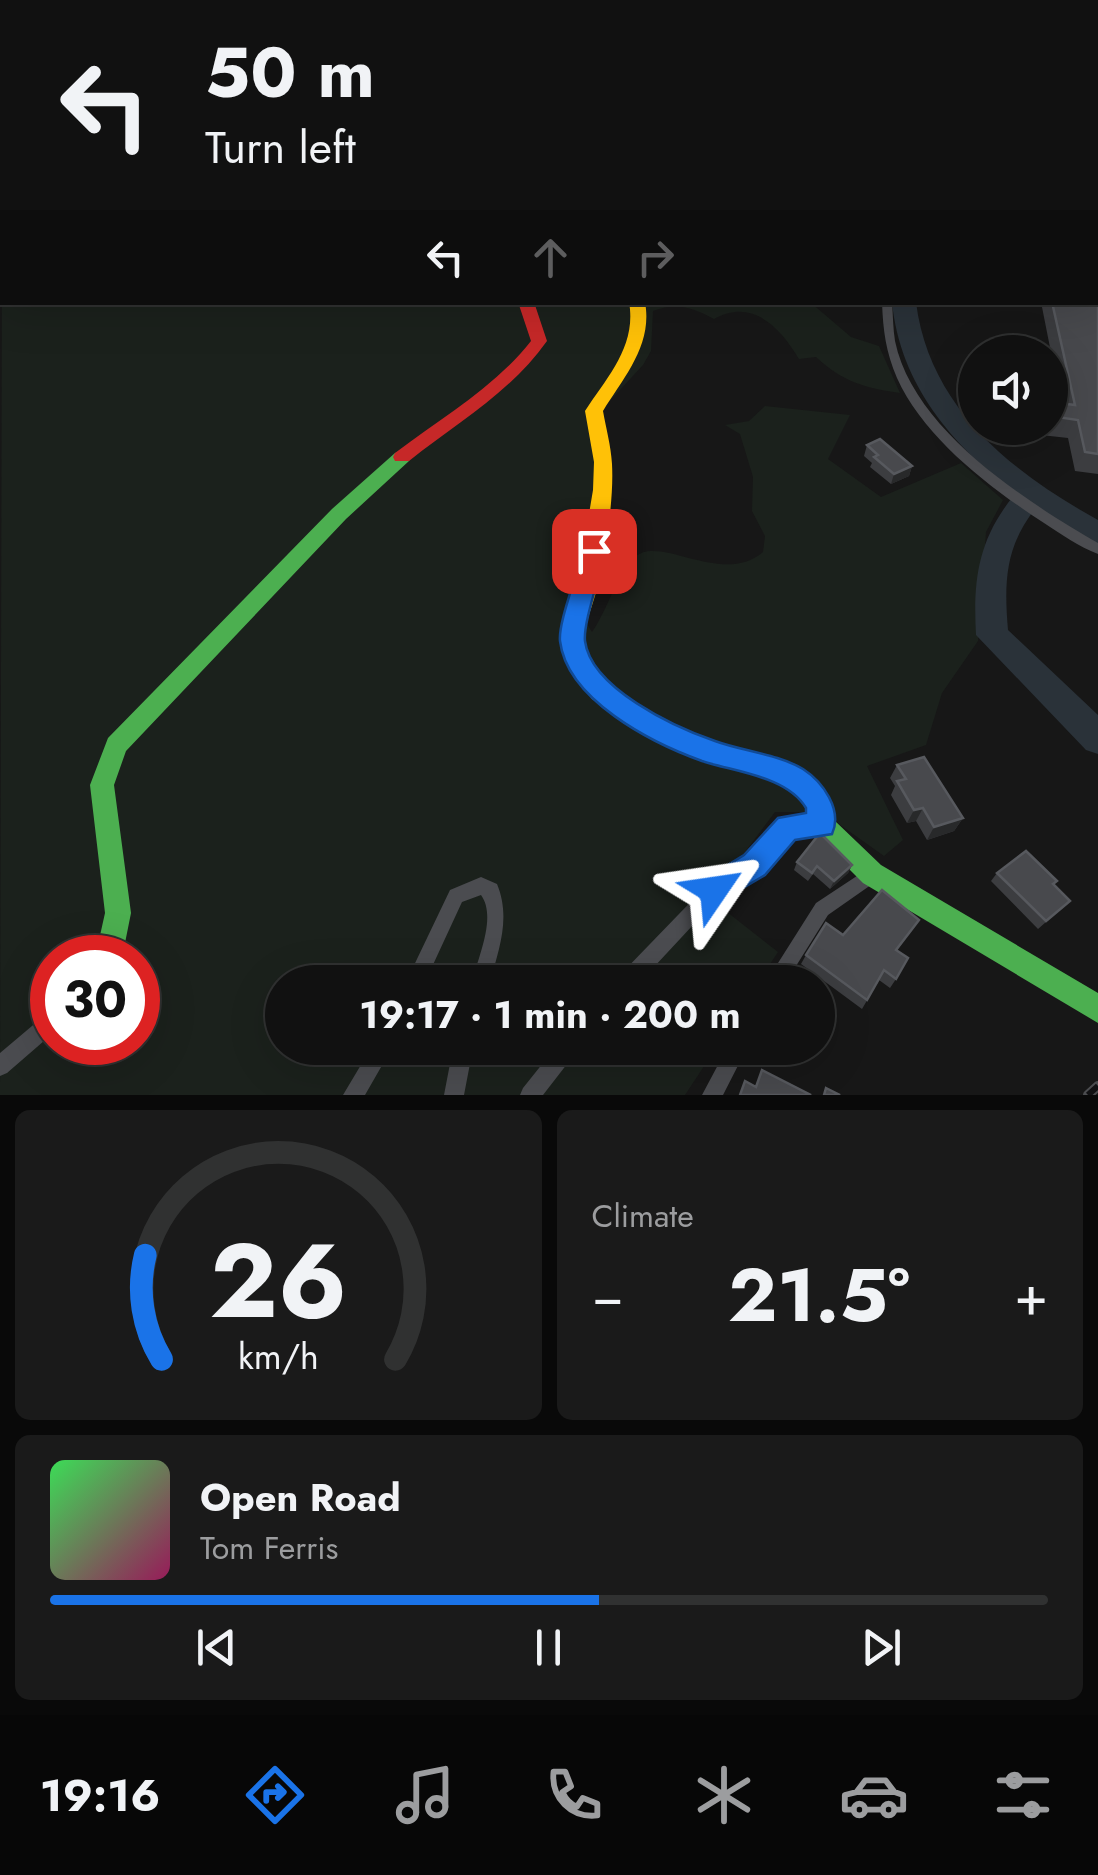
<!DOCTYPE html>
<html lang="en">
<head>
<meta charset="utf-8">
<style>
	:root { --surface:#111; --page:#1a1a1a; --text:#f1f3f6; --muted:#9c9d9f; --line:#303131; --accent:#1a73e8 }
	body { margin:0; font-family:Jost,sans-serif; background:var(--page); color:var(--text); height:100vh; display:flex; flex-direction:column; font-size:38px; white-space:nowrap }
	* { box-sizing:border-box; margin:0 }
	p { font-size:32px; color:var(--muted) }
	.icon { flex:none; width:55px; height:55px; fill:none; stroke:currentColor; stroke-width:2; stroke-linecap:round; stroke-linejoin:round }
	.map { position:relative; height:1095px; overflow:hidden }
	.side { display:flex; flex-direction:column; gap:15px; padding:15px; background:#090909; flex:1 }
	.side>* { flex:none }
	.banner { position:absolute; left:0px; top:0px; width:1100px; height:305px; box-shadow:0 10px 40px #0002,0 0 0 2px var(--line); background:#111; color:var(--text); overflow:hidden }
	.buttons { position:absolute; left:958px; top:335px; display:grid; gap:20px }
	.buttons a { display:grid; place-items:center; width:110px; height:110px; border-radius:50%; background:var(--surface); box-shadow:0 10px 40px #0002,0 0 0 2px var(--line); font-size:50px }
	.speed { position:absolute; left:30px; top:935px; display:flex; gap:20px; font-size:50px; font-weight:700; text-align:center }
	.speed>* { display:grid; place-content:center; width:130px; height:130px; border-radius:50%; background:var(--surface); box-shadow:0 10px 40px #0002,0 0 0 2px var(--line); line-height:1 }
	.speed .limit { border:15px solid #d22; background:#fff; color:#111 }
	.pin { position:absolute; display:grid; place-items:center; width:85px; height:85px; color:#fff; margin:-42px; border-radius:20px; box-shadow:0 5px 15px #0006 }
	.me { position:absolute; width:110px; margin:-55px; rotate:58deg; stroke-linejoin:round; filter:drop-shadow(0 0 8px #0008) }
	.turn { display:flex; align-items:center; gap:35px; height:210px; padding:0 40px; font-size:45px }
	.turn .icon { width:130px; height:130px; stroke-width:2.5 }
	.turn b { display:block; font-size:70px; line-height:85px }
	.lanes { display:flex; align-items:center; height:95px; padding:0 40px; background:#0003; justify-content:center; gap:50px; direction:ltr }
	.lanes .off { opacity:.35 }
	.big { font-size:75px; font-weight:700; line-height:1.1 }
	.side .widget { flex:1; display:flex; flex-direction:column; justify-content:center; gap:15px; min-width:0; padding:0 35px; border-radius:15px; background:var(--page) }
	.side .dial { align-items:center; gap:0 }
	.dial svg { height:260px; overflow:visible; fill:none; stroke:var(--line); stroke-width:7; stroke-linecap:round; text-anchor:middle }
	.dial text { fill:var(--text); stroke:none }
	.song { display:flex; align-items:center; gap:30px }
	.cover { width:120px; height:120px; border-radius:15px; background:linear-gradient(135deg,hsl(130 70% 55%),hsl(330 70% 35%)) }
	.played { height:10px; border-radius:5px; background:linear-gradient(90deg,var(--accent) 55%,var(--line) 55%) }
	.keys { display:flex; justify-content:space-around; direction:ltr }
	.heat { display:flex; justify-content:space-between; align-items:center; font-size:55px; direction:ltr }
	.side .tiles { flex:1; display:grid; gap:15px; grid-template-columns:1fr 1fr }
	.widget:last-child { grid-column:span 2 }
	.trip { position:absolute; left:265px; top:965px; width:570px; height:100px; border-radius:50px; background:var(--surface); box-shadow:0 10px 40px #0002,0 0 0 2px var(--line); font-weight:700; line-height:100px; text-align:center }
	.tabs { display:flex; height:160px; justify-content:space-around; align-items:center; background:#070707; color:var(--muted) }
	.tabs .icon { width:70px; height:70px }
	.tabs .active { color:var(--accent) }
	.tabs b { font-size:45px; color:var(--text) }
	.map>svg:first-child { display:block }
	.green { fill:#1b211c; fill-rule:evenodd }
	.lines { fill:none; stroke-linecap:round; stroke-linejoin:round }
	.stream { stroke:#2a3239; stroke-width:2.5 }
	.river { fill:#2a3239; fill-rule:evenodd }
	.street { fill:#4b4c50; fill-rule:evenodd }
	.fast { fill:#4caf50; fill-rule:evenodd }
	.slow { fill:#ffc107; fill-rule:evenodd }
	.jam { fill:#c62828; fill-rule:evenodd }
	.rail-casing { stroke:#4b4c4f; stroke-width:10 }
	.rail { stroke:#111113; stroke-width:6; stroke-dasharray:20; stroke-linecap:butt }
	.wall { fill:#3c3d40 }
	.shaded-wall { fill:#28292a }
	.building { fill:#48494d; stroke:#57595e; stroke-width:2.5 }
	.route { fill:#1a73e8; stroke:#114b97; stroke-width:2.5 }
</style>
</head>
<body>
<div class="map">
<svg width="1098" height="1095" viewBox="0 0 1098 1095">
	<rect width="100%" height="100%" fill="#171717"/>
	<path class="green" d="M0,0h313l-311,2 -2,94z
		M2,240v62h808l41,35 28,9 21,47c-35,-5 -57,-11 -84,-36l-17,2c-19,-32 -47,-61 -85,-40 -22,-12 -37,-17 -61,-8l-2,40 -8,14 -48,52 6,60 -11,62 -3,85 5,8c14,-19 26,-60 43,-75 25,-23 87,30 128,-5l2,-16 -13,-25 1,-34 -13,-43 -15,-9 24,-4 16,-15 85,9 -22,44 53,38 80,-34 42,37 -17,32 -8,109 -36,52 -16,52 -59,21 36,74 -19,16 -62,-44h-47l-51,68 3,32 51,40 -20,30h-476v66h434l-31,47h-685zM52,958h86v84h-86z"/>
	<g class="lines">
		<path class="stream" d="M304,2l7,-2"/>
		<path class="river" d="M921,0h16v2h-15z
			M892,302h24c13,105 95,170 182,218v25l-63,-36c-30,38 -31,74 -27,121l90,85v39l-12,-4 -110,-115c-3,-56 2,-96 39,-141 -63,-50 -115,-109 -123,-192z"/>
		<path class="street" d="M394,0h10l-3,2h-8z
			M783,0h8l1,2h-7z
			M882,302h10c1,13 1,27 3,39 18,88 130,160 203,202v11c-19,-7 -37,-20 -54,-31 -54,-35 -120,-85 -147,-145 -11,-26 -14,-47 -15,-76z
			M822,817l6,2 3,6 -3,6 -36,4 -31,36 -41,25 -80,86h-22l2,-7 88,-91 41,-25 33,-38z
			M872,866l6,2 3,6 -3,6 -50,35 -42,67h-20l50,-79z
			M481,877l16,7c14,34 2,65 -7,98h-18c6,-25 25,-65 9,-87l-19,7 -37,80h-19l44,-92z
			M52,1012v22l-45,39 -7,3v-23l45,-38z
			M371,1048h21l-27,47h-22z
			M453,1048h20l-9,47h-20z
			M555,1048h22l-3,7 -31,40h-23l3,-7z
			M727,1048h20l-24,47h-21z"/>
		<path class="fast" d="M1066,0h10v2h-10z
			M402,451l9,6 -2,4 -63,58 -220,232 -12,34 17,128 -9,45h-27l10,-45 -15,-128 18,-47 224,-229 63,-56z
			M809,780l9,3 10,15 6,22 47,45 217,128v30l-235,-140 -50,-50 -6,-24 -10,-18 3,-8z"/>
		<path class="slow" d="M629,302h16c8,43 -21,75 -42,109 3,17 8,35 9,53 2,35 -6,86 -14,121 -7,29 -18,42 -9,74 10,32 92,72 124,83 32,12 92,14 108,49l-3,8 -9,3 -26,-18 -86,-27 -70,-36 -35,-22 -21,-28 -9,-47 15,-38 16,-96 1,-28 -9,-51c22,-34 52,-65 44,-109z"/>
		<path class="jam" d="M518,302h16l13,39c-36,51 -90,82 -138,120h-14l-2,-4 2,-4c47,-36 99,-65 136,-112z"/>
		<g class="rail-casing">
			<path id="rail" d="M1088,1095l10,-9"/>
		</g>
		<use href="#rail" class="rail"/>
	</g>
	<path class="wall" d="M1098,286v188l-23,-3 -7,-33 -27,-3 -2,-7h11v-26l11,1 -20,-101h57z
		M867,445l45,21 -3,10 -18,8 -21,-17 2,-4 -8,-7z
		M897,765l66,53 -9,13 -27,9 -11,-19 -9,2 -16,-28 4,-9 -5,-8z
		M797,862l55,3 -4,8 -18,16 -17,-15 -5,7 -14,-11z
		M997,873l57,12 16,16 -32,28 -47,-48z
		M919,920l-22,30 -1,29 -6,9 -11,-8 -17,29 -61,-45 5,-9 37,-20z"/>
	<path class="shaded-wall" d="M912,466l-3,10 -18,8 3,-10z
		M923,808l-7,13 -9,2 7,-13z
		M963,818l-9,13 -27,9 7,-13z
		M852,865l-4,8 -18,16 4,-8z"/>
	<path class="building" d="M1098,287v167l-13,-2 -7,-32 -28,-4v-14l25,3 -23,-103h46z
		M880,439l32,27 -18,8 -20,-17 4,-2 -11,-10z
		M924,757l39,61 -29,9 -11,-19 -9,2 -17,-29 9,-2 -9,-14z
		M820,833l32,32 -18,16 -17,-15 -5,7 -15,-11z
		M1026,851l31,30 -4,3 17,17 -24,20 -49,-48z
		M882,890l37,30 -23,30 12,8 -12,21 -12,-9 -17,30 -61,-45 20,-32 17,12z
		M762,1070l49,25h-71l5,-14 11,6z
		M826,1088l14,7h-16z"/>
	<path class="route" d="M594,542l11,9c-4,23 -22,71 -20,90 6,47 89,86 130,100 27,10 63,13 88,28 20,13 40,41 29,65l-37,6 -30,35 -51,30 -11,-5 -4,-10 4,-10 41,-25 34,-37 28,-5v-5c-19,-32 -71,-36 -104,-47 -50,-18 -135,-61 -142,-120 -2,-19 18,-67 22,-90z"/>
</svg>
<div class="buttons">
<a><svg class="icon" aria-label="sound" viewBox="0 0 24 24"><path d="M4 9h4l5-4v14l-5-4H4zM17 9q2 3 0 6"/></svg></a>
</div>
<div class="speed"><div class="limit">30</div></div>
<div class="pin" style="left:594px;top:551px;background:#d93025"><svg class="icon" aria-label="arrive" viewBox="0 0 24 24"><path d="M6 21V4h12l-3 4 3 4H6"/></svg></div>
<svg class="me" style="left:714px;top:890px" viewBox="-20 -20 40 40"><path d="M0-17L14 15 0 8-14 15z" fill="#1a73e8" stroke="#fff" stroke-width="4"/></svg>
<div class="trip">19:17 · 1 min · 200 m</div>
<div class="banner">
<div class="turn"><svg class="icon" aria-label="left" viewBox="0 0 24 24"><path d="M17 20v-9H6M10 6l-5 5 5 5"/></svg><div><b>50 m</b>Turn left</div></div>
<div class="lanes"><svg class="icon" aria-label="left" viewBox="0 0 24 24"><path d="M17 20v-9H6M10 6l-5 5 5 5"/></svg><svg class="icon off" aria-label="ahead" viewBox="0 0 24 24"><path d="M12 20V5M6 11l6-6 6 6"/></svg><svg class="icon off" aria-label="right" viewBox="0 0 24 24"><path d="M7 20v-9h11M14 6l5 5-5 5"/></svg></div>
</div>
</div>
<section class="side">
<div class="tiles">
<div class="widget dial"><svg viewBox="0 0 100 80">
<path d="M14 69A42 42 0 1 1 86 69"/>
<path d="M14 69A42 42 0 0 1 9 37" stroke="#1a73e8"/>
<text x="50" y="56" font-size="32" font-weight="700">26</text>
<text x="50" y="72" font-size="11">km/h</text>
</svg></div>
<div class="widget"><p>Climate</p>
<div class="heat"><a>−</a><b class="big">21.5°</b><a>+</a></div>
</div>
<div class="widget">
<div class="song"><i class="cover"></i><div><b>Open Road</b><p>Tom Ferris</p></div></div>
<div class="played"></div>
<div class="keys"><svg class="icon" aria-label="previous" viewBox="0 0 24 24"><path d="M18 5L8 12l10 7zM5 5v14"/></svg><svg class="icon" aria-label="pause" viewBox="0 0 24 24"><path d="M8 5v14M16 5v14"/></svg><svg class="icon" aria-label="next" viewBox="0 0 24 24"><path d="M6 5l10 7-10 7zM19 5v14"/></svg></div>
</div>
</div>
</section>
<nav class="tabs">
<b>19:16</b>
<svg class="icon active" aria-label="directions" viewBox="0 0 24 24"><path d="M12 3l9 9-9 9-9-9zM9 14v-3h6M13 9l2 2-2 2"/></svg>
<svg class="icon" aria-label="music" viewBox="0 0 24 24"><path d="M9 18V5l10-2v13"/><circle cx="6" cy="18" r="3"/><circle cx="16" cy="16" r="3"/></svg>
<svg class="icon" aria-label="phone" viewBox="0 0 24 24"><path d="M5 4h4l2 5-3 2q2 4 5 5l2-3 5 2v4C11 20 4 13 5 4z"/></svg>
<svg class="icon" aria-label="climate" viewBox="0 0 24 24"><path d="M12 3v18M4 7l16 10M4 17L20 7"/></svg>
<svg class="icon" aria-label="car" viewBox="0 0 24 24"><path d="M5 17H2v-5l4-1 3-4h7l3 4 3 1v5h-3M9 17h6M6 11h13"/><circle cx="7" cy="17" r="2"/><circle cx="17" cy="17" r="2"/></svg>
<svg class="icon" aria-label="filters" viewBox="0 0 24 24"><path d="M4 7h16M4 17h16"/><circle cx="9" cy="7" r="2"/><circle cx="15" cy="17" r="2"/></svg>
</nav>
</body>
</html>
